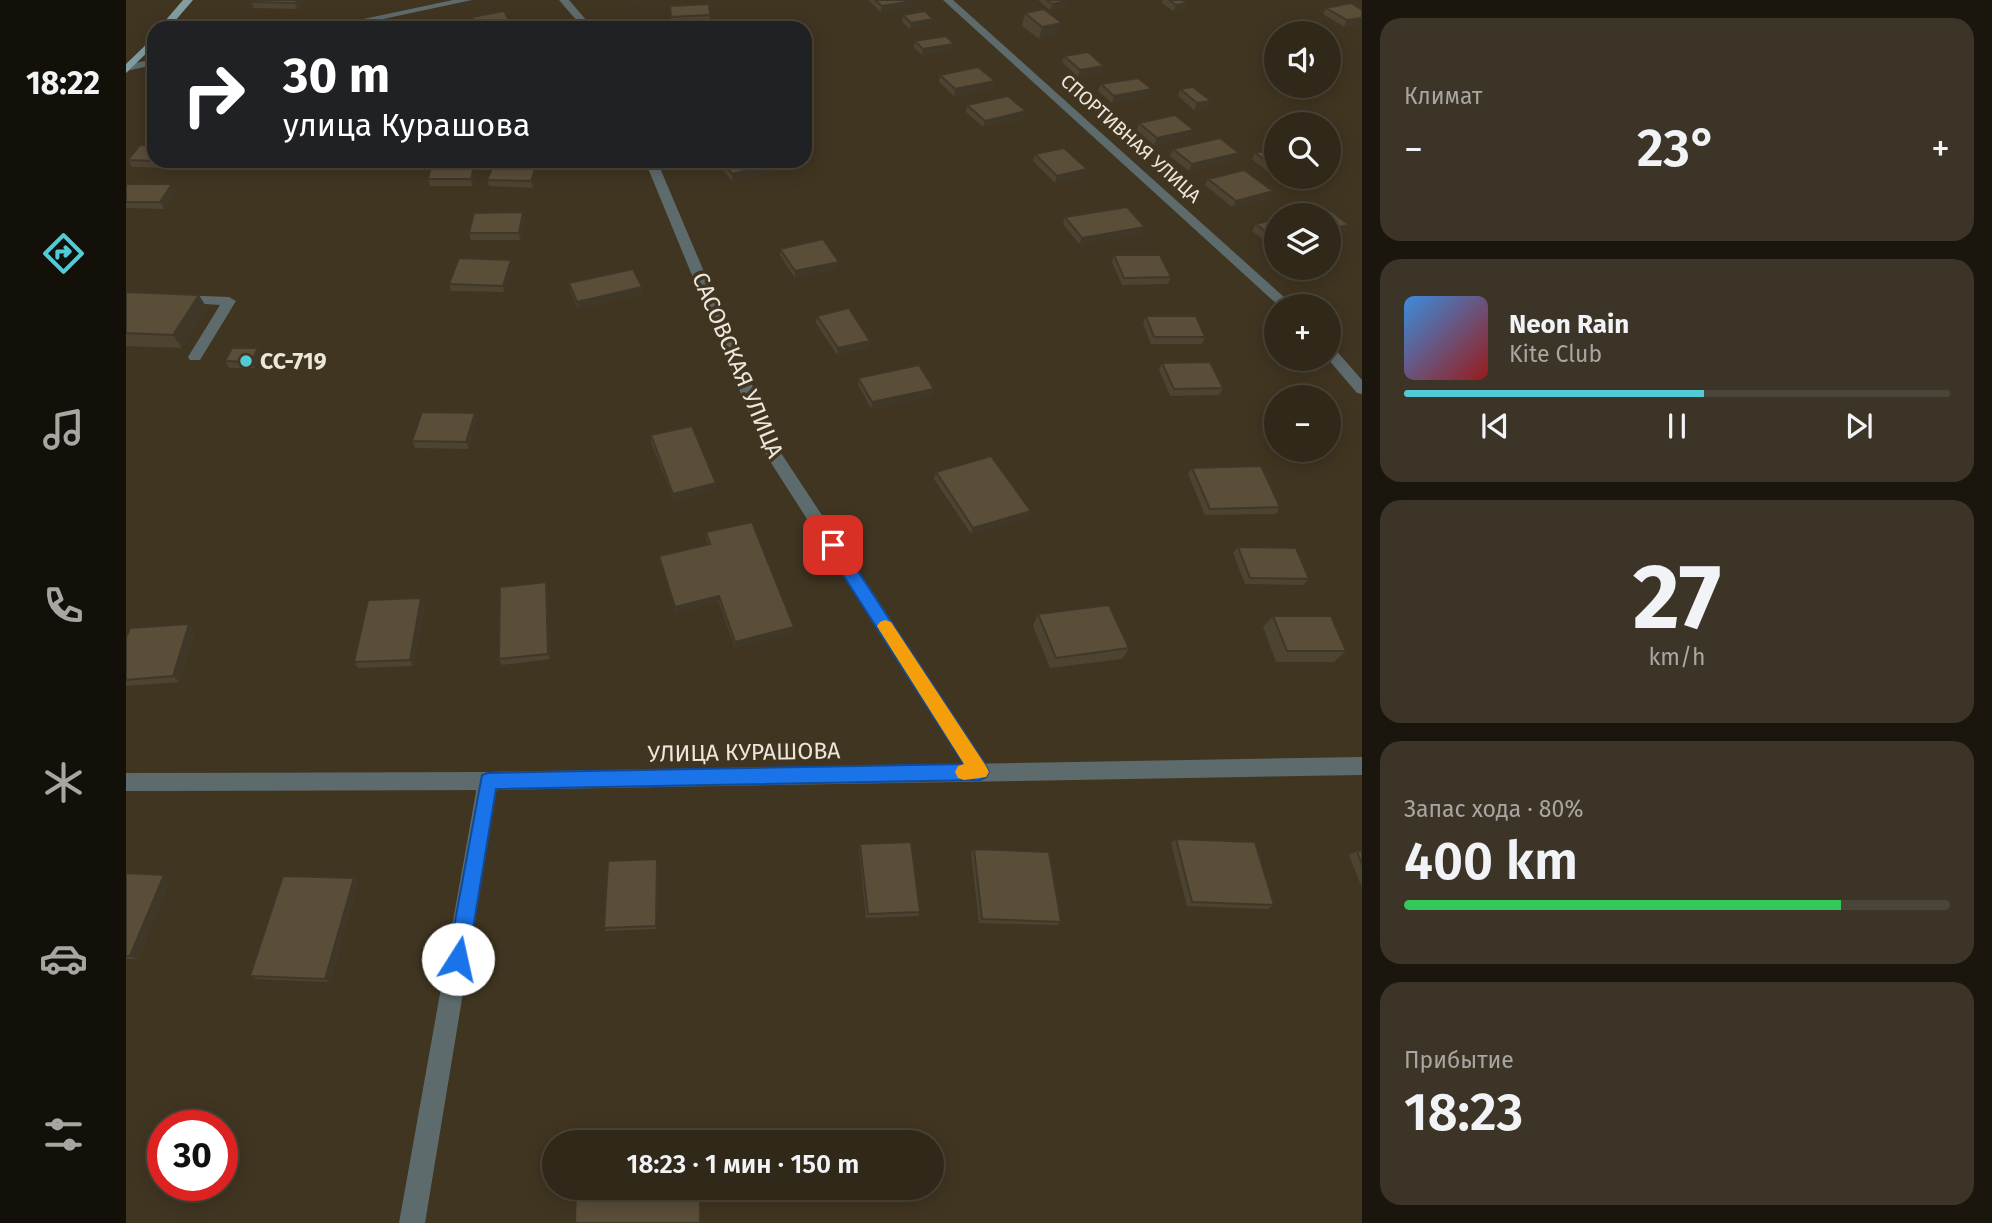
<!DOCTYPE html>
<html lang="ru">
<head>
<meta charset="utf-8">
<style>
	:root { --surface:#302819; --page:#3c3426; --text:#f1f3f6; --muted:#a8a6a2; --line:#4b4438; --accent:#52cbd7 }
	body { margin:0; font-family:"Fira Sans",sans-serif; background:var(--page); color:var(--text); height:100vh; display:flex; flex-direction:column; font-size:26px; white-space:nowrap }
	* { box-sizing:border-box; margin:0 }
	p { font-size:23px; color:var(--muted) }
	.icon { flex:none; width:38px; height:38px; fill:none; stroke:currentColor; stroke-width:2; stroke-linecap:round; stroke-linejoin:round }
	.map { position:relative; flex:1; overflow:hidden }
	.details { display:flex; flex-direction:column; gap:18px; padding:18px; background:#1a160e; width:630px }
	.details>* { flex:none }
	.banner { position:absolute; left:21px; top:21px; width:665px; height:147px; border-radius:21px; box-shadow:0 4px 18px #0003,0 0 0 2px var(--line); background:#202124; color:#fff; overflow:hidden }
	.fabs { position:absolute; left:1138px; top:21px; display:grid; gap:14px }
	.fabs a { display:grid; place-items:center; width:77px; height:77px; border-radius:50%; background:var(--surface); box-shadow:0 4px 18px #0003,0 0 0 2px var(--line); font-size:35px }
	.speed { position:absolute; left:21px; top:1110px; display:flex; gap:14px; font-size:35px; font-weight:700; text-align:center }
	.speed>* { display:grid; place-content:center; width:91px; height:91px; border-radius:50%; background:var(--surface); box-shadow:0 4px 18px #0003,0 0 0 2px var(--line); line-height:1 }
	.speed .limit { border:10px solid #d22; background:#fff; color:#111 }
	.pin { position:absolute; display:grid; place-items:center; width:60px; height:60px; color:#fff; margin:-30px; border-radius:14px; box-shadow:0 4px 10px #0006 }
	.me { position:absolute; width:77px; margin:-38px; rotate:10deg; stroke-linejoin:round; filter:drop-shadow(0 0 5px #0008) }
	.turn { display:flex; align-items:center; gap:24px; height:147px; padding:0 21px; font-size:32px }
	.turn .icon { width:91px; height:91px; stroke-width:2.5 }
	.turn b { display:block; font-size:49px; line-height:60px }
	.big { font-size:52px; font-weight:600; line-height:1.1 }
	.details .tile { flex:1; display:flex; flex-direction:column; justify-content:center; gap:10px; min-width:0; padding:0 24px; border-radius:21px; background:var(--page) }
	.details .dial { align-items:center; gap:0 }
	.dial b { font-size:91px; line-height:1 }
	.song { display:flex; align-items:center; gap:21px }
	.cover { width:84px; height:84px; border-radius:10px; background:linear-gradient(135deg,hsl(210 70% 55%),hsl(0 70% 35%)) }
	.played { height:7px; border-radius:4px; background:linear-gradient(90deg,var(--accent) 55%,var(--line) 55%) }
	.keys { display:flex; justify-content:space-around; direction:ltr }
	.heat { display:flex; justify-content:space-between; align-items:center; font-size:38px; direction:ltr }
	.charge { height:10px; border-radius:5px; background:linear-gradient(90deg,#34c759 80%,var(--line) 0) }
	.trip { position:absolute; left:416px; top:1130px; width:402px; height:70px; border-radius:35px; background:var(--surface); box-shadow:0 4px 18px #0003,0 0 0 2px var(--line); font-weight:600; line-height:70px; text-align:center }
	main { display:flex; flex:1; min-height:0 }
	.tab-bar { display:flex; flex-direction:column; width:126px; justify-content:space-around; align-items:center; background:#13100a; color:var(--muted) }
	.tab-bar .icon { width:49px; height:49px }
	.tab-bar .selected { color:var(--accent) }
	.tab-bar b { font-size:32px; color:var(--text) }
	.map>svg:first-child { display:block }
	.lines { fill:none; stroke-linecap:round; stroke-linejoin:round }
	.service { fill:#5e6b6c; fill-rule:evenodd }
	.minor { fill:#5e6b6c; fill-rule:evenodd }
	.tertiary { fill:#5e6b6c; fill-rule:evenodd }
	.primary { fill:#839ea1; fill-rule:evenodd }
	.wall { fill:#4d4331 }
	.shaded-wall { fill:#3f3728 }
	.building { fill:#5a4e39; stroke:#3f3728; stroke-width:2 }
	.route { fill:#1a73e8; stroke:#114b97; stroke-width:2 }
	.slow { fill:#f59e0b }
	.poi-dot { fill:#52cbd7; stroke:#403521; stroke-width:2.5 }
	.labels { text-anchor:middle; stroke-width:7; stroke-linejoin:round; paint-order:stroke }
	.far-street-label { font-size:19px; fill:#ede6da; stroke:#403521 }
	.poi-label { font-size:23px; font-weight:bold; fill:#ede6da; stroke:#403521; text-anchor:start }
	.street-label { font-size:23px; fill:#ede6da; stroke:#403521 }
</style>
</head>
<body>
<main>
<nav class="tab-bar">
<b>18:22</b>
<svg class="icon selected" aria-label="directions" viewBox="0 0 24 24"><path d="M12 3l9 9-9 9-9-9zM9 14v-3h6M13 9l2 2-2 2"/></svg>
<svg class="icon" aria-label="music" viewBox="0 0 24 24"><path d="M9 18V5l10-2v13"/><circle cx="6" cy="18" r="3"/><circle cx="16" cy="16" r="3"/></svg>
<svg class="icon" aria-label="phone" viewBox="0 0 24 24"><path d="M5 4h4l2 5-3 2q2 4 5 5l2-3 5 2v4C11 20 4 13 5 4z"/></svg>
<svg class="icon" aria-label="climate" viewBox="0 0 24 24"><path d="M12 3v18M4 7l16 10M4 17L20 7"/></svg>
<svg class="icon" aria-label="car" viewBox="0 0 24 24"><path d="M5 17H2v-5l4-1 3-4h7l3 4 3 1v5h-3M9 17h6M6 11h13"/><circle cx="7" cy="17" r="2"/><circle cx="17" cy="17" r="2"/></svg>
<svg class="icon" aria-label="filters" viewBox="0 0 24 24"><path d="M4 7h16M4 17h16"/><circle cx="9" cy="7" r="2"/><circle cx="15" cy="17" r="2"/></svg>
</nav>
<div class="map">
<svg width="1236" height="1223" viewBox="0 0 1236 1223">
	<rect width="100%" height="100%" fill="#403521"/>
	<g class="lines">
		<path class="service" d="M52,295l51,2 7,4 -36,59h-10l-2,-3 32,-52 -47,-3v-6z"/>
		<path class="minor" d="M327,0h19l-131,28h-20z
			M433,0h10l24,28h-10z
			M28,59v6l-28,6v-6z
			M519,161h12l124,292 206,313 3,6 -3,6 -7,3 -7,-3 -207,-323z
			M362,772l7,2 3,7 -73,442h-26l79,-442 3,-7z"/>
		<path class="tertiary" d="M817,0h10l341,306h-15z
			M1202,345l5,2 29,33v14l-5,-1 -29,-34z
			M1236,757v18l-874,15 -362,1v-18l362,-1z"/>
		<path class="primary" d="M57,0h10l-24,28h-10z
			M28,37v9l-28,27v-9z"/>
	</g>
	<path class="wall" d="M178,0l-7,9 -43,-1 -3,-6z
		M742,0h44l1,1 -1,6 -31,5z
		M912,0h28l-1,7 -15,3z
		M1037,0h19l4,3 -2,6 -11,2 -11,-8z
		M544,6l40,9v7l-39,1z
		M1200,8l36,2v14l-18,3 -21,-13z
		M899,13l33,23 -19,3 -17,-13z
		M777,15l29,10 -22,4 -8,-7z
		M789,41l38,9 -31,5 -8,-7z
		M938,56l38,17 -24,4 -16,-15z
		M814,75l55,6 -2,7 -39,8 -15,-14z
		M975,84l48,12 -37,7 -14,-12z
		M1054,89l31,12 -3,7 -14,2 -16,-14z
		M841,105l58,13 -42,9 -17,-15z
		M1013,123l55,7 -3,6 -37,9 -17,-15z
		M1047,149l66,4 -3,7 -47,11 -19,-15z
		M1150,152v18l-8,2 -16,-13 3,-6z
		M909,154l50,22 -30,7 -22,-22z
		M2,160l26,1h27l-5,7 -44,-1z
		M369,161h46l-8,27 -44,-2 -2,-6z
		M591,161h55l2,3v7l-42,10 -15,-18z
		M348,167l2,6 -4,13h-42l-2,-7z
		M1082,179l61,19 -37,9 -27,-22z
		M0,184h46l4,7 -12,18 -38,-1z
		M1205,211l18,14 -4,7 -16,3 -1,-20h-13l1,-1z
		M397,212l2,7 -5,21h-49l-2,-7z
		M939,217l80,10 -3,7 -63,10 -16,-20z
		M1150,219v31l-24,-19 4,-7z
		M654,249l58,19 -43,10 -15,-23z
		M988,255l57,22 -3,7 -46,1 -10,-23z
		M387,267l-9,25 -53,-1 -2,-7z
		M443,283l74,11 -65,15 -8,-19z
		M0,292l81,16 -25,40 -56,-2z
		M691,316l52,31 -32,8 -21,-32z
		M1020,316l59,21 -3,7h-51l-8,-21z
		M136,355l-7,13h-26l-4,-7z
		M1036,363l61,25 -4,7 -49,1 -11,-26z
		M732,378l74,18 -61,13 -13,-25z
		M349,413l2,6 -8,30 -54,-1 -3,-7z
		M525,435l65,54 -42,11 -23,-58z
		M1066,468l88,39 -4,7 -71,1 -17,-41z
		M810,472l95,39 -3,6 -57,17 -37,-55z
		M580,532l87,100 -58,16 -16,-46 -43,11 -16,-51 -1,-6 49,-12 -2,-5z
		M1112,547l71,32 -6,6 -58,-1 -12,-31z
		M420,582l2,6 2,71 -48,6 -3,-6z
		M299,604l-12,62 -55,2 -4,-6z
		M912,614l91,34 -7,11 -72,9 -17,-42z
		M1147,616l73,35 -12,11h-58l-13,-35z
		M69,630l-16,52 -53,4v-48z
		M1050,839l98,66 -6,4 -81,-3 -16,-63z
		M734,844l60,68 -2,4 -52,2 -7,-69z
		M848,849l87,73 -4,3 -78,-2 -8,-70z
		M1231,851h5v37l-13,-33z
		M531,859l1,4 -1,66 -51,2 -2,-3z
		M0,873l45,6 -33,80h-12z
		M228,878l4,4 -28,100 -74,-3 -6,-3z"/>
	<path class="shaded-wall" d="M171,0h7l-7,9 -2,-6z
		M503,0h24l-24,4z
		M787,1l-1,6 -31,5 1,-6z
		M941,1l-2,6 -15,3 2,-6z
		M1060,3l-2,6 -11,2 3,-6z
		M1236,18v6l-18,3 3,-7z
		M807,19l-1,6 -22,4 1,-6z
		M936,23l-4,13 -19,3 3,-12z
		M828,44l-1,6 -31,5 1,-6z
		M978,66l-2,7 -24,4 2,-7z
		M869,81l-2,7 -39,8 1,-7z
		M1026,89l-3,7 -37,7 2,-7z
		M1085,101l-3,7 -14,2 3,-7z
		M900,111l-1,7 -42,9 2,-6z
		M1068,130l-3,6 -37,9 3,-7z
		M1113,153l-3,7 -47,11 3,-7z
		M46,161h9l-5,7z
		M412,161h3l-8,27 -2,-7z
		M648,164v7l-42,10v-7z
		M1150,164v6l-8,2 4,-7z
		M348,167l2,6 -4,13 -1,-7z
		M961,169l-2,7 -30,7 2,-7z
		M46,184l4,7 -12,18 -4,-7z
		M1147,191l-4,7 -37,9 4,-6z
		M397,212l2,7 -5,21 -1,-7z
		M1223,225l-4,7 -16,3 4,-7z
		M1019,227l-3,7 -63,10 3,-6z
		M385,260l2,7 -9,25 -1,-6z
		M713,262l-1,6 -43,10v-7z
		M516,287l1,7 -65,15 -1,-7z
		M73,295l8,13 -25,40 -9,-13z
		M744,341l-1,6 -32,8 1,-7z
		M132,348l4,7 -7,13 -4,-6z
		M808,389l-2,7 -61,13 1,-7z
		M349,413l2,6 -8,30 -3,-7z
		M590,483v6l-42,11 -1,-6z
		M905,511l-3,6 -57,17 2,-6z
		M420,582l2,6 2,71 -2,-5z
		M593,596v6l-43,11 -1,-6z
		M295,598l4,6 -12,62 -3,-6z
		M63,624l6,6 -16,52 -6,-6z
		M668,627l-1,5 -58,16v-6z
		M531,859l1,4 -1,66 -1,-3z
		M38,875l7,4 -33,80 -8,-3z
		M228,878l4,4 -28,100 -5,-3z"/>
	<path class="building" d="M126,0h45l-2,3 -44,-1z
		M749,0h37l1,1 -31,5z
		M921,0h19l1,1 -15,3z
		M1043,0h13l4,3 -10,2z
		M1225,3l11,7v8l-15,2 -21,-12z
		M583,4l1,11 -39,2 -1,-11z
		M918,9l18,14 -20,4 -17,-14z
		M378,11l9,17h-35l-6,-11z
		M799,11l8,8 -22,4 -8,-8z
		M820,36l8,8 -31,5 -8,-8z
		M962,52l16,14 -24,4 -16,-14z
		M852,67l17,14 -40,8 -15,-14z
		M1012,78l14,11 -38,7 -13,-12z
		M1067,87l18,14 -14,2 -17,-14z
		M882,96l18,15 -41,10 -18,-16z
		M1049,115l19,15 -37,8 -18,-15z
		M1094,138l19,15 -47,11 -19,-15z
		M14,145l14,1v15l-26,-1z
		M938,148l23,21 -30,7 -22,-22z
		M1145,149l5,3v12l-4,1 -17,-12z
		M369,161h43l-7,20 -44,-1z
		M595,161h51l2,3 -42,10z
		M305,167h43l-3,12h-43z
		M1118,170l29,21 -37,10 -28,-22z
		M0,184h46l-12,18h-34z
		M1001,207l18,20 -63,11 -17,-21z
		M1205,211l18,14 -16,3 -5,-4v-9h-11l-1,-1z
		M397,212l-4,21h-50l5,-20z
		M1150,219v21l-20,-16z
		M697,239l16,23 -44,9 -15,-22z
		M988,255h46l11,22 -47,1z
		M333,258l52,2 -8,26 -54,-2z
		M507,269l9,18 -65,15 -8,-19z
		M0,292l73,3 -26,40 -47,-2z
		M723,308l21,33 -32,7 -21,-32z
		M1020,316h50l9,21h-51z
		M106,348h26l-7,14 -26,-1z
		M1084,362l13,26 -49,1 -12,-26z
		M793,365l15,24 -62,13 -14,-24z
		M296,412l53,1 -9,29 -54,-1z
		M566,426l24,57 -43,11 -22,-59z
		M865,456l40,55 -58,17 -37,-56z
		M1135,466l19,41 -70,2 -18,-41z
		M626,522l42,105 -59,15 -16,-46 -44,11 -16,-51 51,-12 -4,-12z
		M1112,547l58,1 13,31 -59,-1z
		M420,582l2,72 -49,5 1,-72z
		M295,598l-11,62 -56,2 14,-62z
		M983,605l20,43 -73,10 -18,-44z
		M1147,616h58l15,35h-59z
		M63,624l-16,52 -47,4v-42l4,-10z
		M1050,839l79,3 19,63 -82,-3z
		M785,842l9,70 -52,2 -8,-70z
		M848,849l75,3 12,70 -79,-3z
		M1231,851h5v14z
		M531,859l-1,67 -52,2 4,-67z
		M0,873l38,2 -34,81h-4z
		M157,876l71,2 -29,101 -75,-3z
		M450,1188h124v35h-125z"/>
	<path class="route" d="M707,540l5,1 148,225 3,6 -3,5 -6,3 -484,9 -28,170 -3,7 -7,3 -7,-3 -3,-7 34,-184 6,-2 476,-9 -137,-214 -2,-5 2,-4z"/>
	<path class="slow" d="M759,620l6,2 95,144 3,6 -3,5 -22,3 -6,-2 -3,-6 3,-6 6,-2 -84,-133 -3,-5 3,-4z"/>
	<circle class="poi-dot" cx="120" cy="361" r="7"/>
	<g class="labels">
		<g class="far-street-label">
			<text transform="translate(1005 138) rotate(42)" y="7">СПОРТИВНАЯ УЛИЦА</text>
		</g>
		<g class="poi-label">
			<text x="134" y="369">СС-719</text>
		</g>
		<g class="street-label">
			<text transform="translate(612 365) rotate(67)" y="8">САСОВСКАЯ УЛИЦА</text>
			<text transform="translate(618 752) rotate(-1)" y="8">УЛИЦА КУРАШОВА</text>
		</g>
	</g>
</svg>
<div class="fabs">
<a><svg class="icon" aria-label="sound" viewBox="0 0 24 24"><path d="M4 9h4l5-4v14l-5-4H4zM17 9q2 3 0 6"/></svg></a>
<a><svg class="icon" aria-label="search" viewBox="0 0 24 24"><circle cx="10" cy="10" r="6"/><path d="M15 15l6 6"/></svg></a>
<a><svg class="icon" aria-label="layers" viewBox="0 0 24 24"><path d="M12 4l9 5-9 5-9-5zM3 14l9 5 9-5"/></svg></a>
<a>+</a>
<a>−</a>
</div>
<div class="speed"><div class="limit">30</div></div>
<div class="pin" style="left:707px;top:545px;background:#d93025"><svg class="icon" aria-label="arrive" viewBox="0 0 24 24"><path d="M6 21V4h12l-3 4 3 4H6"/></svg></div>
<svg class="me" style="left:332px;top:959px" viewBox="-20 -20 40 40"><circle r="19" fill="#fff"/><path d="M0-13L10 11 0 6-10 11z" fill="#1a73e8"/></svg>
<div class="trip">18:23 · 1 мин · 150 m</div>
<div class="banner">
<div class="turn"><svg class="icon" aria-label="right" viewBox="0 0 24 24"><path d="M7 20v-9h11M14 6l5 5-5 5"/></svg><div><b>30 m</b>улица Курашова</div></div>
</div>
</div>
<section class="details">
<div class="tile"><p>Климат</p>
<div class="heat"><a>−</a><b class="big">23°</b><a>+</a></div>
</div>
<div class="tile">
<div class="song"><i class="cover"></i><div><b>Neon Rain</b><p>Kite Club</p></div></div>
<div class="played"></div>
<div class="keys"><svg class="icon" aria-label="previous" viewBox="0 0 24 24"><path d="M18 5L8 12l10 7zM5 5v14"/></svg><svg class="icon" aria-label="pause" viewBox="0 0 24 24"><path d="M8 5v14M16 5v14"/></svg><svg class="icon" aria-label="next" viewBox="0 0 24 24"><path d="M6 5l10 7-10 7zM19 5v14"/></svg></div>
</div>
<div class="tile dial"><b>27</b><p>km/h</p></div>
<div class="tile"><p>Запас хода · 80%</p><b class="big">400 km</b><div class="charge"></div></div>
<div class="tile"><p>Прибытие</p><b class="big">18:23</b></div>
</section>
</main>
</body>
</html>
